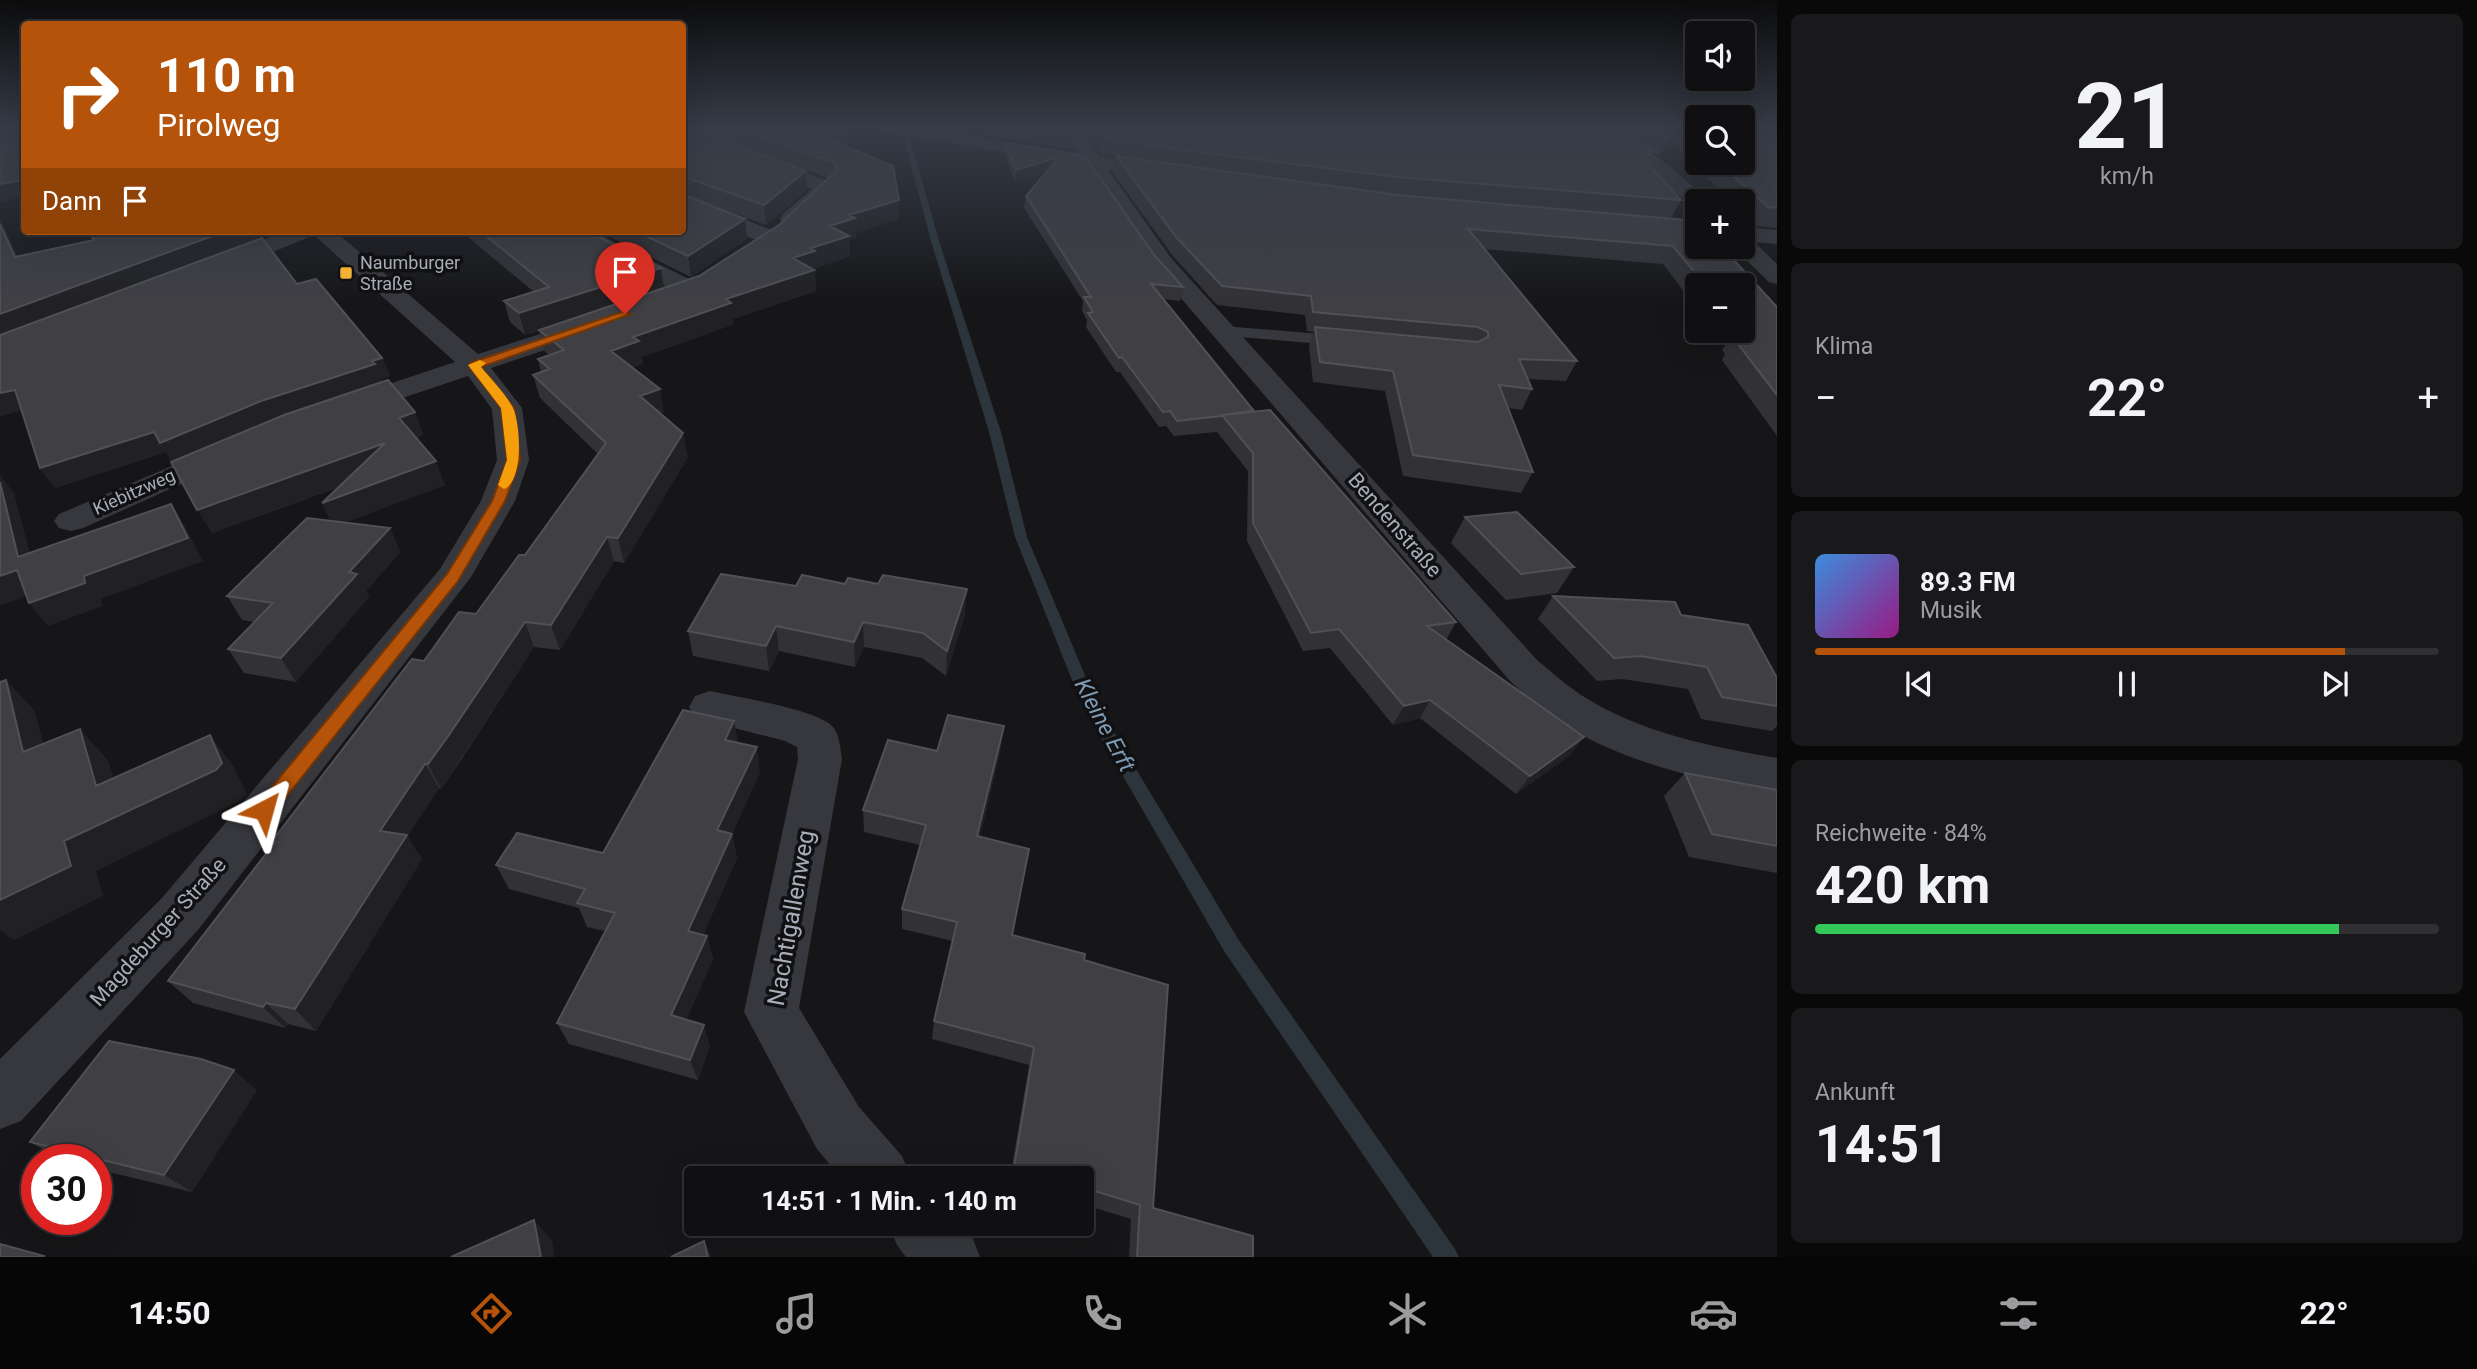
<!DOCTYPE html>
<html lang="de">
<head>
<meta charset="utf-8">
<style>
	:root { --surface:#101012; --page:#19191b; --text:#f1f3f6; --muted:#9c9d9f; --line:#303032; --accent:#b45309 }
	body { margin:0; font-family:Roboto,sans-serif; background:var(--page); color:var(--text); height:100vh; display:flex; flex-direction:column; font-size:26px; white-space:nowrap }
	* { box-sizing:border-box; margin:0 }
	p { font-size:23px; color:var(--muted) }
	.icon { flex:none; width:38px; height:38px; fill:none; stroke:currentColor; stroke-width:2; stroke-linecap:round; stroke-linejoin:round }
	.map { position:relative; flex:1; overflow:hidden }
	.panel { display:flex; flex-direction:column; gap:14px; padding:14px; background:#09090a; width:700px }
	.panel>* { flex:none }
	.top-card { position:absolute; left:21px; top:21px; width:665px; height:214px; border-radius:7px; box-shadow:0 7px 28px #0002,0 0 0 2px var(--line); background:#b45309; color:#fff; overflow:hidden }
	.controls { position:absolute; left:1685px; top:21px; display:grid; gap:14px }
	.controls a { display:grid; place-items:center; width:70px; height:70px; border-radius:7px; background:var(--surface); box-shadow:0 7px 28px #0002,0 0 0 2px var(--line); font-size:35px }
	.speed { position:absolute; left:21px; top:1144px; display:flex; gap:14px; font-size:35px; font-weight:700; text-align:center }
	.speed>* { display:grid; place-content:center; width:91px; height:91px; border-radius:50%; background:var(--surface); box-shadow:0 7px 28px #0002,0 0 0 2px var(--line); line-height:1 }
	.speed .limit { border:10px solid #d22; background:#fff; color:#111 }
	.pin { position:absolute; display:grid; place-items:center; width:60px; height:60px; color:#fff; margin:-72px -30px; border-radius:50% 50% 50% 0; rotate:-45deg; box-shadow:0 0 7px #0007 }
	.pin .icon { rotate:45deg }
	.me { position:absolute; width:77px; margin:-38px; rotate:39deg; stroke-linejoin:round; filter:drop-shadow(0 0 5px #0008) }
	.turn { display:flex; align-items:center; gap:24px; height:147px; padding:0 21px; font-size:32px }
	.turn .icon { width:91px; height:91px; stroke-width:2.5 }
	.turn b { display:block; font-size:49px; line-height:60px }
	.then { display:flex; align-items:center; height:66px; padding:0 21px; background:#0003; gap:14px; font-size:26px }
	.big { font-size:52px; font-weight:700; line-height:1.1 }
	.panel .tile { flex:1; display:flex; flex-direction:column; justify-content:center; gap:10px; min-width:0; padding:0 24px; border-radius:10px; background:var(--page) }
	.panel .dial { align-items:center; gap:0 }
	.dial b { font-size:91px; line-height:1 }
	.song { display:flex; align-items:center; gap:21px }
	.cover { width:84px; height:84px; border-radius:10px; background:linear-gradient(135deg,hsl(210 70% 55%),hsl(310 70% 35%)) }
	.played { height:7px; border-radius:4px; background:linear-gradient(90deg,var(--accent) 85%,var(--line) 85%) }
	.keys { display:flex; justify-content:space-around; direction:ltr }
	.heat { display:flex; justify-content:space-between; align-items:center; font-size:38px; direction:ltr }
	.charge { height:10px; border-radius:5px; background:linear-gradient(90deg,#34c759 84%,var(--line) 0) }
	.trip { position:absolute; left:684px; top:1166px; width:410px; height:70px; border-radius:7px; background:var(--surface); box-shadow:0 7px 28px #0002,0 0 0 2px var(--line); font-weight:700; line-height:70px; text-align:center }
	.dock { display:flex; height:112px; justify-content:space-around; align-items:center; background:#060607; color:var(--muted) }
	.dock .icon { width:49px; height:49px }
	.dock .active { color:var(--accent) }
	.dock b { font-size:32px; color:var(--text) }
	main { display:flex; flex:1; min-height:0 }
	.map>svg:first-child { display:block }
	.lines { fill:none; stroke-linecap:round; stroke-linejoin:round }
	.stream { fill:#2c353c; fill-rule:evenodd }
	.service { fill:#37383d; fill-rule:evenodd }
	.minor { fill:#37383d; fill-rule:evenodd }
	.tertiary { fill:#37383d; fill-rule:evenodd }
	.wall { fill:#323236 }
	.shaded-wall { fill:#212124 }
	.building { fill:#3f3f44; stroke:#4f5156; stroke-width:2 }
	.route { fill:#b45309; stroke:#753606; stroke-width:2 }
	.slow { fill:#f59e0b }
	.poi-dot { fill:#f2b134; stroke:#111113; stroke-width:2.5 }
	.labels { text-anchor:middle; stroke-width:7; stroke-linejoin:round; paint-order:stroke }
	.far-poi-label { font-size:18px; fill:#a8adb8; stroke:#111113; text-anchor:start }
	.far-street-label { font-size:18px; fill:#a8adb8; stroke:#111113 }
	.street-label { font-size:21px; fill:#a8adb8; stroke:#111113 }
	.water-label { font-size:23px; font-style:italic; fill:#7f9bb3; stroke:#111113 }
	.near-street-label { font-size:24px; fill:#a8adb8; stroke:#111113 }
</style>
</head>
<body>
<main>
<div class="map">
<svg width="1777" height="1257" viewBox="0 0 1777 1257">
	<rect width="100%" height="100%" fill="#161618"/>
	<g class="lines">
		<path class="stream" d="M901,127h6l32,114 62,191 26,105 70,167 141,235 217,310 4,8h-26l-209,-306 -142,-246 -67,-168 -26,-105 -58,-191z"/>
		<path class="service" d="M1223,326l122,10 8,5 -8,5 -128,-11 -2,-4 2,-4z"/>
		<path class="minor" d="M1066,127h18l17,33 70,98 367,403c14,11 28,24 43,34 60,38 127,51 196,63v36c-78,-15 -160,-32 -227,-78 -14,-10 -27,-23 -40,-35l-355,-413 -73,-107z
			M1562,127c49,0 82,17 118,48 9,9 20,16 28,26h-10v7l-7,-2 -52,-46 -35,-17 -39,-12z
			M756,154l77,29 3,4 -37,37h-16l-3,-5 3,-5 29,-25 -63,-25 -3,-4 3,-4z
			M682,195l97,38 3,5 -3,5h-16l-81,-34z
			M285,231h50l143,123 115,-37 9,2 4,6 -4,6 -111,37 31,40 7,52 -14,41 -44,76 -273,353 -177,191 -21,8v-70l162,-161 278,-329 41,-68 16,-41 -5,-51 -24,-33 -110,37 -10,3 -10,-3 -5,-6 5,-6 117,-39 -141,-127 -85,35h-16l-4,-5 4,-5z
			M564,231h28l109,54 3,5 -3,5 -9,2 -9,-2 -116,-59z
			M1743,237l8,2 26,25v20l-8,-2 -34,-33 -1,-2h9z
			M226,443l11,2 5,7 -5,7 -154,69 -12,3 -12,-3 -5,-7 5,-7z
			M710,691c26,6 107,18 123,36 7,8 7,22 9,32l-43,249 60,99 43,49 9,22h-70l-24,-29 -73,-137 54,-253 -1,-12 -12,-6 -90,-23 -6,-11 6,-11z
			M888,1223h73l10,11 9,23h-74l-9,-12z"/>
		<path class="tertiary" d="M876,127h42l248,40 10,6 -10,6 -281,-47z
			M1743,227l34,3v14l-34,-3z"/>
	</g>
	<path class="wall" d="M682,127h150l15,6v14l52,72 -43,14v5l-7,2 1,16 -34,12v3l-1,1 1,19 -83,28 1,5 -92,33 1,7 -10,3 31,45 -4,1 28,44 -64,106 -10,-2 -54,89 -26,-3 -73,113 -20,29 -2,-1 -32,48 15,23 -106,172 -28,-7 -3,4 -92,-25 -25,-22 105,-138 -1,-2 152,-180 52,-47 49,-59 73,-101 -58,-56 -7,-23 8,-3 -3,-13 11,-4 -4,-3 -6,-21 -14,4 -15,-13 -6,-21 30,-9 -66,-55 -1,-6h120l77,57 35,-12 80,-51 49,-47 -75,-27 54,39 -41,35 -84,-31z
		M984,127h89l3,6 -2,16 -91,-14z
		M1085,127h613v36h45v-36h18l-9,3 25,7v91l-21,-2 -13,-13v-12h-12l-59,-58 -13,12 -6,-3 -5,12 33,36 -10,18 -195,-16 222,19 79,86v129l-55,-76 3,-6 -3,-4 3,-4 -12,-15h30v-46h-45v25l-35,-46 -179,-15 93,112 -11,20 -38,-2 4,10 -10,21 -14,-2 25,64 -12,21 -118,-17 -18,-85 -72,-9 -4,-36 5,-14 -7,-1 -2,-16 -88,-10 -44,-49 -60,-83 3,-17 14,2 -29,-4z
		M1005,143l80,13 70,100 28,31 -3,14 -16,-2 90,112 202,211 -10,18 124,115 -54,39 -96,-76 -27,7 -63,-77 -27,3 -56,-110 1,-70 -31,-39 -43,4 -8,-10 -7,1 -39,-55h-4l-30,-45 1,-7 -5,-9 1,-10 -59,-93 2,-12 20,-24 -31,10 -10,-27z
		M0,218l18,39 75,-17 -5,-9h166l3,8 -105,40 145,5 85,74 8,18 -9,3 1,3 33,30 8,23 -7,3 29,47 -100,37 45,6 10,24 -34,39 3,6 -73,85 -52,-9 -16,-24 26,-27 -12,-2 -15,-24 104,-75 -9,-18 17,-16 -127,46 -46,-81 -111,36 -15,-20 -19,-58 -21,6z
		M745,219l2,20 -56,38 -93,-46h84z
		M1465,517l109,50 -17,26 -51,7 -55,-57z
		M845,584l120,30 -19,62 -24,-18 -58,-11 -9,20 -76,-16 -10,20 -76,-15 -5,-25 108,-45z
		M1553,596l128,19 96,63v48l-5,5 -71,-12 -13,-30 -66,-10 -25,2 -59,-62z
		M1001,748l-21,89 32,98 72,25 69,248 100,49h-124l2,-38 -49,-15v-26h-72l19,-113 -97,-26 2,-18 19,-80 -51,-12v-20l18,-64 -56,-13 -1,-22 74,-59z
		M760,772l-28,62 5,24 -34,77 4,1 6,23 -27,61 24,26 -12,34 -129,-36 -12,-21 48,-92 -18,-4 -8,-19 -70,-19 -13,-24 107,-12z
		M1685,773l92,17v83l-88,-16 -25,-61z
		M257,1090l-65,102 -96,-23v-9h-34l-32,-18z"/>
	<path class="shaded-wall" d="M1680,127l-8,16 -13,12 9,-16z
		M1743,127h18l-18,6z
		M847,133v18l-20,-13z
		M1059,157l-1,12 -43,13 1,-12z
		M806,171l1,19 -41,35 -2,-20z
		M24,180v17l-24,5v-18z
		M899,200v19l-43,14v5l-7,2 1,16 -34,12v3l-1,1 1,19 -83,28 1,5 -92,33 1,7 -27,10 -5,-23 22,-14 93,-38 67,-41 18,-10 19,-22 19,-11z
		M0,218l26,57 -11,-18 -15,-33z
		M745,219l2,20 -56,38 -3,-21z
		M226,231h28l3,8 -257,98v-23z
		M661,268l3,21 -139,46 -6,-22z
		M382,358l8,18 -9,3 2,4 -211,80 -6,-11 -111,36 -15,-20 114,-36 107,-31z
		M660,389l4,23 -20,7 -4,-23z
		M15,390l13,19 -28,7v-23z
		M415,412l8,23 -15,6 -9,-23z
		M683,433l5,24 -64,106 -6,-25z
		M385,443l10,23 -183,67 -15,-23z
		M436,461l9,24 -111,42 -12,-24z
		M0,475l14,18 23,86 -19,-22 -18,-75z
		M171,504l14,22 18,35 -102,38 2,7 -55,20 -19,-23 55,-27z
		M390,528l10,24 -34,39 3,6 -73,85 -15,-24 68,-86z
		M607,537l7,24 -54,89 -9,-25z
		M17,570l19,22 -36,14v-30z
		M967,589l-2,25 -19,62 1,-25z
		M525,622l9,25 -93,142 -13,-25z
		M863,622l1,25 -9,20 -1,-25z
		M776,626l3,25 -10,20 -3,-25z
		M6,680l29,31 19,73 -31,-32z
		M1430,700l-10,18 -27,7 11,-19z
		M734,721l5,25 -14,-6z
		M1004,726l-3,22 -26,110 2,-22z
		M80,729l28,31 16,53 86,-78 24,32 13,27 -7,7 -144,70 7,25 -89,44 -14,-10v-30l64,-59 32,-55z
		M1584,737l-14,18 -54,39 14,-18z
		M757,747l3,25 -37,83 -6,-25z
		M425,764l14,24 -32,48 15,23 -106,172 -21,-22 85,-178z
		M732,834l5,24 -42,96 -7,-23z
		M707,936l6,23 -34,78 -8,-22z
		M266,1003l22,21 -3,4 -22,-21z
		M704,1025l6,21 -12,34 -8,-20z
		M234,1070l23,20 -65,102 -28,-17z
		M534,1220l18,20 3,17h-14z
		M704,1241l8,16h-4z"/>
	<path class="building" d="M6,127h18v53l-24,4v-56z
		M682,127h5l119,44 -42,34 -82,-29z
		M732,127h100l15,6 -20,5 66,28 6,34 -50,15 6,3 -25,8 19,10 -38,12 4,3 -22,7 21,12 -88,29 5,4 -98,34 6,4 -28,10 49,38 -20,7 43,37 -65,105 -11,-1 -56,88 -26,-3 -76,113 -21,29h-3l-45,67 27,4 -112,174 -29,-6 -3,4 -95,-26 107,-139 -3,-1 140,-182 12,2 35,-49 17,2 43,-59h6l81,-112 -73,-68 17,-6 -12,-10 26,-9 -25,-20 160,-54 80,-51 59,-56 -5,-7z
		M1037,127h36l3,6z
		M1097,127h506l8,2 35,17 7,6 -7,6 3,3 -2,2 34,37 -284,-23 -207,-26 -87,-14z
		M1643,127h55v16l-18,-16 -12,12z
		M1743,128l34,9v71l-9,-1 -49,-44h24z
		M1005,143l80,13 70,100 28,31 -32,-3 103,127 -32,4 -1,1 -44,5 -7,-10 -7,1 -41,-55 -3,1 -31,-45 5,-1 -9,-15h7l-65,-101 33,-39 -43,13z
		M1116,156l281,39 301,26v26h24l55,60v88l-42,-55 8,1 -7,-10h7v-46h-38l-32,-39 -205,-17 109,132 -58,-2 13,30 -33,-4 34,87 -120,-17 -20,-84 -73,-9 -5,-35 163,15 10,-5v-5l-10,-5 -165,-15 -2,-16 -89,-10 -45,-48z
		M682,194l63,25 -57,37 -53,-25h47z
		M0,224l15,33 79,-17 -6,-9h138l-226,83z
		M480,231h107l74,37 -142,45 -15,-12 45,-14z
		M262,238l35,46 19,-5 66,79 -10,3 3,3 -114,37 -101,42 -6,-11 -114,36 -25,-78 -15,3v-58z
		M388,380l27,32 -16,6 37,43 -114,42 63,-60 -188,67 -26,-48 113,-47z
		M1270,410l186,212 -29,4 157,111 -54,39 -100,-76 -26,6 -65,-77 -28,4 -58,-110v-70l-31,-38z
		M0,482l18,75 153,-53 17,34 -104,38 1,7 -56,20 -12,-33 -17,6z
		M1517,512l57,55 -53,7 -56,-57z
		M307,518l83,10 -41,44 8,2 -76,84 -53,-9 45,-46 -46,-7z
		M721,574l75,12 6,-11 43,9 3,-6 30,6 5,-9 84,14 -20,62 -24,-18 -60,-11 -9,20 -78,-16 -10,20 -78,-15z
		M1553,596l122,6 6,13 67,10 29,53v28l-55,-9 -15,-30 -67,-11 -26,2z
		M6,680l17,72 57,-23 16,57 114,-51 12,28 -6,7 -152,71 7,25 -71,34v-218z
		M683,710l51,11 -9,19 32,7 -40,83 15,4 -44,97 19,5 -36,79 33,10 -14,35 -133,-37 58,-110 -38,-10 8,-14 -89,-24 21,-32 86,20z
		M948,715l56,11 -27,110 52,13 -17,86 73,19 -1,6 84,25 -15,223 100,28v21h-116l3,-52 -58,-18v-9h-33l-35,-11 20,-120 -100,-26 23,-99 -55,-13 24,-84 -63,-15 25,-70 49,11z
		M1685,773l92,17v56l-65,-12z
		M109,1041l92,18 33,11 -70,105 -134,-33z
		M534,1220l7,37h-90z
		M704,1241l4,16h-37z
		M0,1244l44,12 -1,1h-43z"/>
	<linearGradient id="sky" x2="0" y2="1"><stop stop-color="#0c0c0d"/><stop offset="0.42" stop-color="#363c48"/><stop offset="1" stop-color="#363c48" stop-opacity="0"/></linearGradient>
	<rect width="1777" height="303" fill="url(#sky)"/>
	<path class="route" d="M622,312l9,2 -150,53 33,41 6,52 -15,41 -47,80 -187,235 -7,2 -7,-2 -3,-6 3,-5 190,-231 45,-73 15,-41 -6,-52 -31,-40v-5z"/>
	<path class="slow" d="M480,360l6,3 -5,4c10,12 23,25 31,39 9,15 12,76 -8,83l-6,-4 9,-25 -6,-52 -33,-43z"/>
	<rect class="poi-dot" x="339" y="266" width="14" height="14" rx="3.5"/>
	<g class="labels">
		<g class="far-poi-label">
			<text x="360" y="269">Naumburger<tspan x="360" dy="21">Straße</tspan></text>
		</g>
		<g class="far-street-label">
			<text transform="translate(134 492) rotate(-24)" y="6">Kiebitzweg</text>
		</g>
		<g class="street-label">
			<text transform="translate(1395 525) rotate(49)" y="7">Bendenstraße</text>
			<text transform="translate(158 932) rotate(-48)" y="7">Magdeburger Straße</text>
		</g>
		<g class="water-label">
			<text transform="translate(1105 725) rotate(62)" y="8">Kleine Erft</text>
		</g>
		<g class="near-street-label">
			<text transform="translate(791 918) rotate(-80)" y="8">Nachtigallenweg</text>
		</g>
	</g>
</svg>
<div class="controls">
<a><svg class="icon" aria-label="sound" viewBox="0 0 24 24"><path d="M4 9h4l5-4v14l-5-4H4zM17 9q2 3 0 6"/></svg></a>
<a><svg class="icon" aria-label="search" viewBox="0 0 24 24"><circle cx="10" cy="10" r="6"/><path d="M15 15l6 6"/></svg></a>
<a>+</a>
<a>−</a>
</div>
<div class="speed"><div class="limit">30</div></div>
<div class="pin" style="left:625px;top:314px;background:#d93025"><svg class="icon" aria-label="arrive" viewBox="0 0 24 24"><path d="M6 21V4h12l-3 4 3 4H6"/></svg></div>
<svg class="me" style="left:264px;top:810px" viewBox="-20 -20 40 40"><path d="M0-17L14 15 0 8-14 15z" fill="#b45309" stroke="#fff" stroke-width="4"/></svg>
<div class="trip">14:51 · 1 Min. · 140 m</div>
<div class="top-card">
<div class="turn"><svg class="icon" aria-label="right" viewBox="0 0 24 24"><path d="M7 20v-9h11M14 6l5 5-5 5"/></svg><div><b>110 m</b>Pirolweg</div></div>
<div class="then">Dann<svg class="icon" aria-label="arrive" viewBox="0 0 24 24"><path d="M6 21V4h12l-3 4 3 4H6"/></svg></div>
</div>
</div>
<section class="panel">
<div class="tile dial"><b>21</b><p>km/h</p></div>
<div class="tile"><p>Klima</p>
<div class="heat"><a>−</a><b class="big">22°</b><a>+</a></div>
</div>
<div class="tile">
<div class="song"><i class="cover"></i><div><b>89.3 FM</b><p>Musik</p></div></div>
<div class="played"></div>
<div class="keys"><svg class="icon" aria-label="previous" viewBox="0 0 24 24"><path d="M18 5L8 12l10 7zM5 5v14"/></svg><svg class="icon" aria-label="pause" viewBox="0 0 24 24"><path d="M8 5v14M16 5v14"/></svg><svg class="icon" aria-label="next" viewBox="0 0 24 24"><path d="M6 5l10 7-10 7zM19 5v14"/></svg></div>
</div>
<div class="tile"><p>Reichweite · 84%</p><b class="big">420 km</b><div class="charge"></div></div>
<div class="tile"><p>Ankunft</p><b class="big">14:51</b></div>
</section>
</main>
<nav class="dock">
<b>14:50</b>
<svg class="icon active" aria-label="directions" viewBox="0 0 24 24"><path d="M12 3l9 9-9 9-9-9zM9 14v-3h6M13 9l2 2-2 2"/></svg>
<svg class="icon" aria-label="music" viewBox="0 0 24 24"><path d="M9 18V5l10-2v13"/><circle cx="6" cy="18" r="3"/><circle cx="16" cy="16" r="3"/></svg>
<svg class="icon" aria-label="phone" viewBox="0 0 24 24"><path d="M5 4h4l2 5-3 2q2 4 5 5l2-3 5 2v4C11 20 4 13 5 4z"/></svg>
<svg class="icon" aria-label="climate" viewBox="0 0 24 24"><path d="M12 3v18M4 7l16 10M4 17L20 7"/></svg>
<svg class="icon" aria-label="car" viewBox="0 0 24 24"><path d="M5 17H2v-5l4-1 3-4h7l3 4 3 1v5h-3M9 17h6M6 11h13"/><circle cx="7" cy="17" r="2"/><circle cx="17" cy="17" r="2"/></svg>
<svg class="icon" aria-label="filters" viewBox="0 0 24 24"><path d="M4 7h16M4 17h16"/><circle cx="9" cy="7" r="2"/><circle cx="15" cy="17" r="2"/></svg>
<b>22°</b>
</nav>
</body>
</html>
